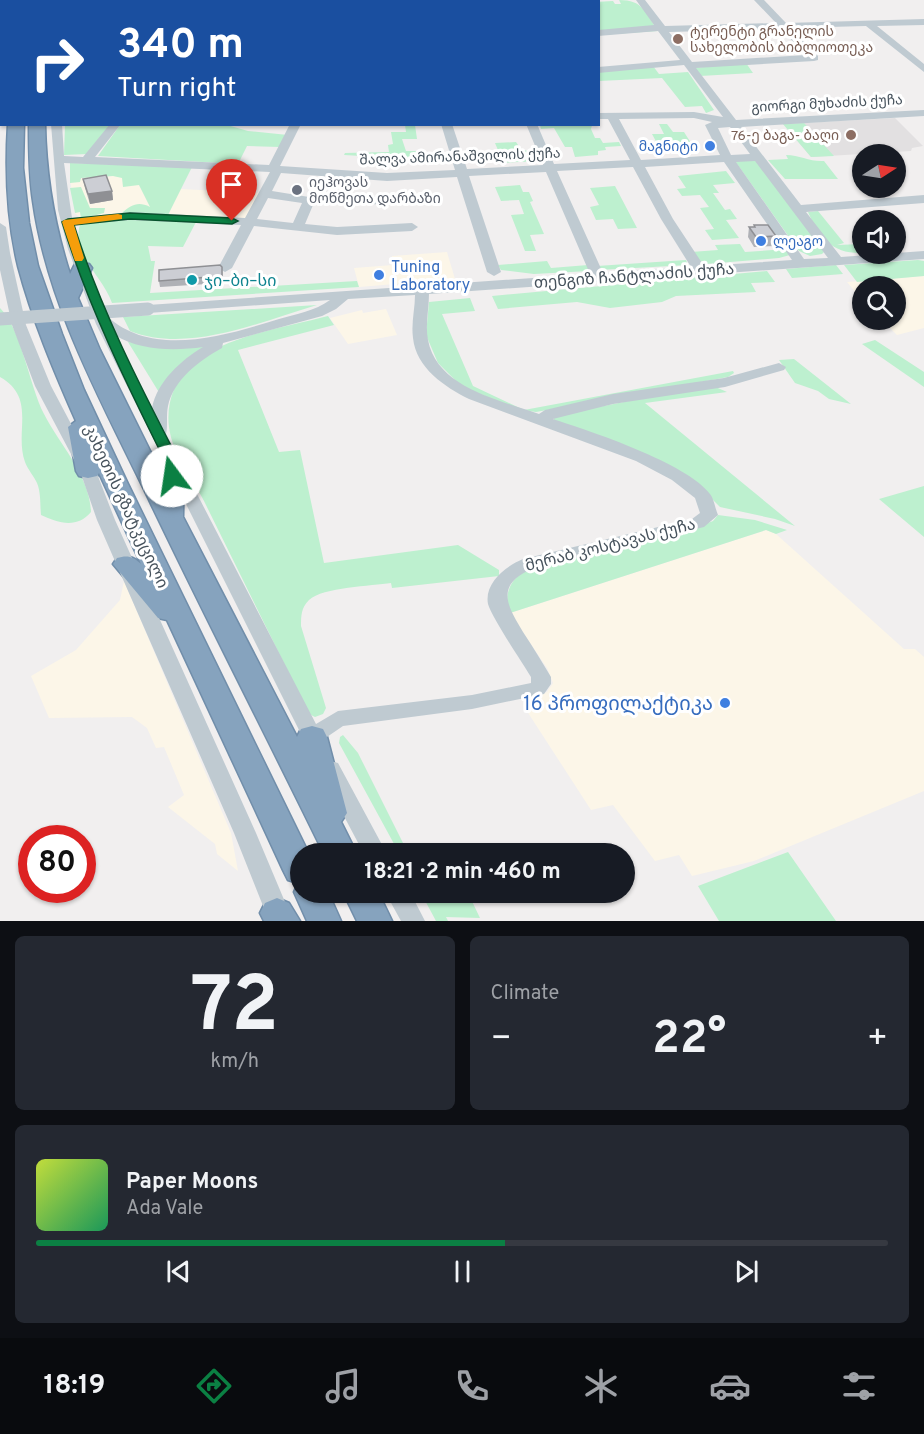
<!DOCTYPE html>
<html lang="en">
<head>
<meta charset="utf-8">
<style>
	:root { --surface:#171b24; --page:#242831; --text:#f1f3f6; --muted:#9ea1a6; --line:#363941; --accent:#0b8043 }
	body { margin:0; font-family:Overpass,"Noto Sans Georgian",sans-serif; background:var(--page); color:var(--text); height:100vh; display:flex; flex-direction:column; font-size:22px; white-space:nowrap }
	* { box-sizing:border-box; margin:0 }
	p { font-size:20px; color:var(--muted) }
	.icon { flex:none; width:33px; height:33px; fill:none; stroke:currentColor; stroke-width:2; stroke-linecap:round; stroke-linejoin:round }
	.map { position:relative; height:921px; overflow:hidden }
	.drawer { display:flex; flex-direction:column; gap:15px; padding:15px; background:#0d0f14; flex:1 }
	.drawer>* { flex:none }
	.guide { position:absolute; left:0px; top:0px; width:600px; height:126px; box-shadow:0 2px 4px #0004; background:#1a4fa0; color:#fff; overflow:hidden }
	.needle { width:39px; rotate:78deg }
	.buttons { position:absolute; left:852px; top:144px; display:grid; gap:12px }
	.buttons a { display:grid; place-items:center; width:54px; height:54px; border-radius:50%; background:var(--surface); box-shadow:0 2px 4px #0004; font-size:30px }
	.speed { position:absolute; left:18px; top:825px; display:flex; gap:12px; font-size:30px; font-weight:700; text-align:center }
	.speed>* { display:grid; place-content:center; width:78px; height:78px; border-radius:50%; background:var(--surface); box-shadow:0 2px 4px #0004; line-height:1 }
	.speed .limit { border:9px solid #d22; background:#fff; color:#111 }
	.pin { position:absolute; display:grid; place-items:center; width:51px; height:51px; color:#fff; margin:-62px -26px; border-radius:50% 50% 50% 0; rotate:-45deg; box-shadow:0 0 6px #0007 }
	.pin .icon { rotate:45deg }
	.me { position:absolute; width:66px; margin:-33px; rotate:346deg; stroke-linejoin:round; filter:drop-shadow(0 0 4px #0008) }
	.turn { display:flex; align-items:center; gap:21px; height:126px; padding:0 18px; font-size:27px }
	.turn .icon { width:78px; height:78px; stroke-width:2.5 }
	.turn b { display:block; font-size:42px; line-height:51px }
	.big { font-size:45px; font-weight:700; line-height:1.1 }
	.drawer .card { flex:1; display:flex; flex-direction:column; justify-content:center; gap:9px; min-width:0; padding:0 21px; border-radius:9px; background:var(--page) }
	.drawer .dial { align-items:center; gap:0 }
	.dial b { font-size:78px; line-height:1 }
	.song { display:flex; align-items:center; gap:18px }
	.cover { width:72px; height:72px; border-radius:9px; background:linear-gradient(135deg,hsl(70 70% 55%),hsl(150 70% 35%)) }
	.played { height:6px; border-radius:3px; background:linear-gradient(90deg,var(--accent) 55%,var(--line) 55%) }
	.keys { display:flex; justify-content:space-around; direction:ltr }
	.heat { display:flex; justify-content:space-between; align-items:center; font-size:33px; direction:ltr }
	.drawer .tiles { flex:1; display:grid; gap:15px; grid-template-columns:1fr 1fr }
	.card:last-child { grid-column:span 2 }
	.trip { position:absolute; left:290px; top:843px; width:345px; height:60px; border-radius:30px; background:var(--surface); box-shadow:0 2px 4px #0004; font-weight:700; line-height:60px; text-align:center }
	.dock { display:flex; height:96px; justify-content:space-around; align-items:center; background:#090b0e; color:var(--muted) }
	.dock .icon { width:42px; height:42px }
	.dock .on { color:var(--accent) }
	.dock b { font-size:27px; color:var(--text) }
	.map>svg:first-child { display:block }
	.commercial { fill:#fcf6e8 }
	.education { fill:#e2e0e1 }
	.green { fill:#bdf0cf }
	.lines { fill:none; stroke-linecap:round; stroke-linejoin:round }
	.highway-casing { stroke:#718eaa; stroke-width:3 }
	.minor { fill:#bfcad1; fill-rule:evenodd }
	.highway { fill:#86a3be; fill-rule:evenodd }
	.minor-bridge { stroke:#bfcad1; stroke-width:13 }
	.wall { fill:#afb1b6 }
	.shaded-wall { fill:#8f9094 }
	.building { fill:#ccced4; stroke:#8f9094; stroke-width:1.5 }
	.route { fill:#0b8043; stroke:#07532c; stroke-width:1.5 }
	.slow { fill:#f59e0b }
	.education-dot { fill:#8d6e63; stroke:#fff; stroke-width:2 }
	.shop-dot { fill:#3f7fe0; stroke:#fff; stroke-width:2 }
	.worship-dot { fill:#6b7280; stroke:#fff; stroke-width:2 }
	.culture-dot { fill:#0f9aa8; stroke:#fff; stroke-width:2 }
	.labels { text-anchor:middle; stroke-width:6; stroke-linejoin:round; paint-order:stroke }
	.far-education-label { font-size:14px; fill:#785e54; stroke:#fff; text-anchor:start }
	.far-street-label { font-size:14px; fill:#47535d; stroke:#fff }
	.far-shop-label { font-size:14px; fill:#366cbe; stroke:#fff; text-anchor:end }
	.far-worship-label { font-size:14px; fill:#5b616d; stroke:#fff; text-anchor:start }
	.shop-label { font-size:16px; fill:#366cbe; stroke:#fff; text-anchor:start }
	.street-label { font-size:16px; fill:#47535d; stroke:#fff }
	.culture-label { font-size:16px; fill:#0d838f; stroke:#fff; text-anchor:start }
	.near-shop-label { font-size:20px; fill:#366cbe; stroke:#fff; text-anchor:end }
</style>
</head>
<body>
<div class="map">
<svg width="924" height="921" viewBox="0 0 924 921">
	<rect width="100%" height="100%" fill="#f1efef"/>
	<path class="commercial" d="M113,176l13,1 13,8 14,24 -72,10 -6,-6 -5,-34z
		M180,189l82,4 -14,26 -80,-4z
		M447,252l8,27 -96,8 -5,-19 39,-3 -1,-9z
		M924,276v52l-27,7 -15,-15h14v-34h-34v14l-15,-18z
		M386,309l11,26 -49,9 -18,-26 32,-8 1,3z
		M766,530l10,4 128,115h11l9,8v134l-170,70 -62,15 -13,-21 -24,6 -42,-56 -22,5 -68,-105 24,-13 6,-9 -6,-15 -37,-55z
		M124,581l107,252 7,38 -21,-17 -2,-10 -47,-37 16,-12 -20,-48 -8,1 -9,-20 -15,-11 -83,1 -18,-42 45,-26 44,-50z"/>
	<path class="education" d="M895,118l28,28 -11,2 -1,3 -100,6 -28,-33z"/>
	<path class="green" d="M619,0c24,0 26,12 39,31l-59,4 -1,-33h-3l18,-1 2,3h6z
		M746,63l7,10 -53,3 -6,-8z
		M653,66l6,8 29,-2 26,38 -8,3 -4,-7 -17,1 -23,-29 -63,3v-10z
		M804,123l30,33 -23,1 -28,-33z
		M659,124h8l6,8h11l7,11h-6l1,3 -27,1 -7,-13h12z
		M65,125h46l-24,29 -23,1z
		M120,125h107l21,6 40,4 -8,12 -33,-1 -9,18 -140,-8z
		M405,125h10l2,14h-15l4,12h17l4,9 -30,2 1,-4 -54,-3 1,-2 44,-1 -1,-7 5,-1 -2,-12h15z
		M540,125h56h-4l-1,4 4,9h5l3,5 16,-1 2,4 -16,1 1,3 -8,1v4l-23,2 -3,-10h-7l-11,-19 -13,1z
		M516,142c5,8 9,10 20,9l3,10 -40,2 -2,-7 3,-1 -5,-12z
		M786,155c14,0 24,7 38,6l14,18h-53l-17,-19 20,-1z
		M755,159l69,93 -2,2 -12,2 -11,-5 -64,-90z
		M70,163l122,4 -24,48 -46,-2c9,-8 16,-12 28,-6l-11,-22 -16,2 -1,-9 -9,-2 -32,2 -1,4 -10,1z
		M726,171l9,12 -22,2 6,8h-6l12,17 5,-1 7,10 -11,1 13,18 -27,2 -7,-10 9,-1 -14,-21 9,-1 -9,-12 -18,1 -5,-7 9,-1 -8,-12z
		M520,185l3,7h6l4,9 -3,1 14,32 -14,1 6,16h-11l-14,-36 13,-1 -5,-14 -18,1 -6,-14z
		M615,186l22,42 -19,1 -5,-10 -17,1 -6,-13 9,-2 -9,-17z
		M81,187l9,21h15l-1,5 -23,6 -1,-7 -5,1 -5,-25z
		M818,211l26,32 -7,2 25,-1v9c-29,1 -43,-15 -54,-41z
		M125,218l71,4 -13,25 -35,-1 3,15h4l-5,32 207,-12 2,6 -247,16c-8,-25 -41,-49 -32,-78z
		M740,244l5,8 42,-3 3,6 -11,3 -73,6 -9,-4 -6,-8 27,-2 -3,-5z
		M686,260l2,5 -89,5 -2,-4z
		M918,260l6,1v15l-67,6 -13,-17z
		M547,261l4,7 37,-3 1,6 -55,3 -33,-4 -3,-5z
		M836,265l7,9 -51,4 -6,-9z
		M767,271l8,11 -24,1 5,9 -80,4 -14,6 -52,6 -33,-6 -79,7 -6,-13z
		M470,298l5,13 -33,3 31,72 51,24 209,-39 1,2 -6,4 -192,35 -20,-3 -55,-23 -23,-23 -12,-28 3,-33z
		M317,305c-58,17 -128,49 -187,26l-7,-14z
		M0,308c22,22 29,77 44,106 16,31 46,62 47,98 -14,17 -33,11 -50,3 -1,-10 0,-23 -4,-32 -3,-7 -9,-13 -12,-21 -11,-30 12,-64 -25,-85z
		M328,316l6,9 -96,25 41,102 21,-2 24,113 134,-18 41,25v6l-107,12 -1,-5c-19,3 -68,4 -82,17 -8,8 -8,16 -8,26l25,82 -3,6 -8,3 -6,-3c-35,-71 -70,-142 -105,-213 -12,-24 -32,-48 -35,-74 -3,-23 5,-46 22,-62 32,-29 96,-38 137,-49z
		M875,340l49,32v15l-62,-43z
		M128,342l80,3c-23,13 -38,25 -48,49z
		M794,359l57,45 -22,-5 -11,-8 -23,-8 -16,-23z
		M711,385l16,7 -82,11 150,123 -20,-7 -55,-12 -22,-22 -144,-65v-2l34,-9z
		M924,486v51l-45,-38z
		M718,515l37,5 32,10 -11,4 -10,-4 -256,83c-7,-19 0,-31 14,-43l171,-42 18,-7z
		M343,735l15,18 50,100h-9l-60,-110 1,-6z
		M788,852l48,69h-117l-21,-35z
		M421,893h47l12,25 -34,-1 2,4h-12z"/>
	<g class="lines">
		<g class="highway-casing">
			<path id="highway" d="M40,0h15l-16,2z
				M62,0h14v2h-14z
				M2,103v12l-2,1v-12z
				M8,124h16l-1,44 6,55 9,43 24,68 22,56 44,94 181,370h-9v38h28l13,29h-34l-13,-29 4,-9 -10,-3 -5,-10 -116,-250 -9,-2 -45,-54 4,-6c10,-3 16,-2 24,6l-42,-91 -2,3 -9,2 -9,-2 -3,-5 -8,-44 8,-6c-22,-50 -44,-102 -58,-155 -11,-46 -13,-94 -10,-142z
				M29,124h16c1,53 9,100 25,150l5,-10h14l3,4 -14,30 22,52 60,121v-10l4,-5 8,-2 8,2 4,5 -1,56 114,220 4,-8 11,-3 11,3 4,8 20,76 -6,9 16,32h-33c-57,-117 -117,-233 -173,-350 -46,-97 -103,-195 -118,-303 -4,-25 -4,-51 -4,-77z
				M343,892h35l14,29h-35z
				M277,898l12,5 11,18h-36l-4,-8 5,-10z"/>
		</g>
		<path class="minor" d="M34,0h8l-9,2z
			M76,0h10l-10,2z
			M146,0h10l-11,2z
			M274,0h10l-10,2z
			M352,0h10v2h-10z
			M532,0h8l1,2h-9z
			M636,0h9l20,26 111,-3 -22,-23h10l22,23 138,-4v6l-47,1 47,38v8l-58,-46 -75,2 27,28v4l-4,1 -118,7 40,52 188,-10v6l-183,11 60,78 123,-10v8l-118,9 35,45 83,-6v8l-495,35c0,15 -4,31 -1,46 9,48 72,60 111,74l6,-4 68,-16 111,-16 55,-15 7,4 -2,3 -59,17 -112,17 -60,15c37,12 134,44 157,75 4,5 5,14 8,21l-14,12 -170,41c-39,16 -28,36 -11,64 10,15 19,30 28,45v7l-7,10 -72,15 -129,17 -19,13 4,7 -4,6 -7,2 -7,-2 -214,-428 -28,-75 -10,-39 -7,-86h11l2,32 19,1 27,-33h11l-26,33 174,8 21,-41h11l-21,42 107,7 68,-3 -14,-46h11l15,45 76,-4 -17,-41h11l17,40 76,-4 -22,-41h-10v-6l96,-1 29,5 -39,-52 -86,8v-6l82,-7 -22,-29 -60,5v-6l56,-5zM781,29l25,26 -114,7 -23,-30zM694,118l18,4 -7,3 15,30 -79,5 -22,-41zM730,127l20,27 -19,1 -13,-27zM755,161l73,97 -24,1 -68,-97zM724,162l68,98 -88,6 -31,-47 -28,-52zM64,163l206,9 -25,46 -115,-6 -58,6zM633,167l28,52 30,48 -88,6 -46,-102zM546,172l44,102 -442,31 -7,4 7,4 182,-13c-15,11 -34,14 -51,19 -53,16 -126,40 -172,-3 -8,-8 -28,-76 -33,-91l56,-5 111,5 -23,43 7,4 7,-4 22,-42 83,9 75,-4 6,-4 -6,-4 -75,4 -32,-3 8,-19 80,-1 6,-4 -6,-4 -84,1 -37,-6 9,-18 106,8 70,-4 30,95 7,4 7,-4 -32,-96zM268,198l34,5 -9,20 -36,-4zM415,295c0,14 -4,28 -2,43 3,30 32,49 56,61l167,62 36,19 23,18 5,15 -8,6 -169,40c-17,7 -39,24 -35,45 4,14 34,58 43,73v6l-59,12 -134,16 -22,13 -150,-290c2,-8 0,-19 2,-28 6,-27 31,-45 54,-58l1,-5 99,-27 14,-7 12,-10zM115,335c25,16 60,16 88,12 -22,13 -46,35 -51,61z
			M0,94h2l-2,15z
			M0,223l6,4 4,26 16,72 25,61 45,85 19,49 141,313 37,88h-24l-35,-88 -137,-313 -17,-49 -45,-85 -23,-61 -12,-55z
			M330,761l8,2 49,91h-23l-45,-85 3,-6z
			M385,892h25l15,29h-24z"/>
		<use href="#highway" class="highway"/>
		<path class="minor-bridge" d="M0,319l148,-10"/>
	</g>
	<path class="wall" d="M83,179l29,12 1,9 -23,4 -5,-16z
		M754,225l22,11 -1,10 -21,1 -6,-10 1,-10h5z
		M222,267l1,16 -63,4 -1,-6z"/>
	<path class="shaded-wall" d="M112,191l1,9 -23,4 -2,-10z"/>
	<path class="building" d="M106,175l6,16 -24,3 -5,-15z
		M754,225h14l8,11 -20,1 -7,-10h6z
		M220,265l2,2v9l-63,5v-11z"/>
	<path class="route" d="M130,213l102,5 6,3 -6,3 -102,-5 -56,6c26,83 65,159 105,236v15l-7,4 -7,-4v-15c-39,-78 -77,-155 -103,-239l6,-3z"/>
	<path class="slow" d="M118,214l4,1v4l-48,6 10,33 -2,3h-7l-13,-39 2,-2z"/>
	<g class="education-dot">
		<circle cx="678" cy="39" r="6"/>
		<circle cx="851" cy="135" r="6"/>
	</g>
	<g class="shop-dot">
		<circle cx="710" cy="146" r="6"/>
		<circle cx="761" cy="241" r="6"/>
		<circle cx="379" cy="275" r="6"/>
		<circle cx="725" cy="703" r="6"/>
	</g>
	<circle class="worship-dot" cx="297" cy="190" r="6"/>
	<circle class="culture-dot" cx="192" cy="280" r="6"/>
	<g class="labels">
		<g class="far-education-label">
			<text x="690" y="36">ტერენტი გრანელის<tspan x="690" dy="16">სახელობის ბიბლიოთეკა</tspan></text>
			<text x="839" y="140" text-anchor="end">76-ე ბაგა- ბაღი</text>
		</g>
		<g class="far-street-label">
			<text transform="translate(827 103) rotate(-3)" y="5">გიორგი მუხაძის ქუჩა</text>
			<text transform="translate(460 156) rotate(-2)" y="5">შალვა ამირანაშვილის ქუჩა</text>
		</g>
		<g class="far-shop-label">
			<text x="698" y="151">მაგნიტი</text>
			<text x="773" y="246" text-anchor="start">ლეაგო</text>
		</g>
		<g class="far-worship-label">
			<text x="309" y="187">იეჰოვას<tspan x="309" dy="16">მოწმეთა დარბაზი</tspan></text>
		</g>
		<g class="shop-label">
			<text x="391" y="272">Tuning<tspan x="391" dy="18">Laboratory</tspan></text>
		</g>
		<g class="street-label">
			<text transform="translate(634 275) rotate(-4)" y="6">თენგიზ ჩანტლაძის ქუჩა</text>
			<text transform="translate(127 506) rotate(65)" y="6">კახეთის გზატკეცილი</text>
			<text transform="translate(610 544) rotate(-14)" y="6">მერაბ კოსტავას ქუჩა</text>
		</g>
		<g class="culture-label">
			<text x="204" y="286">ჯი–ბი–სი</text>
		</g>
		<g class="near-shop-label">
			<text x="713" y="710">16 პროფილაქტიკა</text>
		</g>
	</g>
</svg>
<div class="buttons">
<a><svg class="needle" viewBox="-14 -14 28 28"><path d="M0-13l5 13h-10z" fill="#e53935"/><path d="M0 13l5-13h-10z" fill="#9ea1a6"/></svg></a>
<a><svg class="icon" aria-label="sound" viewBox="0 0 24 24"><path d="M4 9h4l5-4v14l-5-4H4zM17 9q2 3 0 6"/></svg></a>
<a><svg class="icon" aria-label="search" viewBox="0 0 24 24"><circle cx="10" cy="10" r="6"/><path d="M15 15l6 6"/></svg></a>
</div>
<div class="speed"><div class="limit">80</div></div>
<div class="pin" style="left:232px;top:221px;background:#d93025"><svg class="icon" aria-label="arrive" viewBox="0 0 24 24"><path d="M6 21V4h12l-3 4 3 4H6"/></svg></div>
<svg class="me" style="left:172px;top:476px" viewBox="-20 -20 40 40"><circle r="19" fill="#fff"/><path d="M0-13L10 11 0 6-10 11z" fill="#0b8043"/></svg>
<div class="trip">18:21 · 2 min · 460 m</div>
<div class="guide">
<div class="turn"><svg class="icon" aria-label="right" viewBox="0 0 24 24"><path d="M7 20v-9h11M14 6l5 5-5 5"/></svg><div><b>340 m</b>Turn right</div></div>
</div>
</div>
<section class="drawer">
<div class="tiles">
<div class="card dial"><b>72</b><p>km/h</p></div>
<div class="card"><p>Climate</p>
<div class="heat"><a>−</a><b class="big">22°</b><a>+</a></div>
</div>
<div class="card">
<div class="song"><i class="cover"></i><div><b>Paper Moons</b><p>Ada Vale</p></div></div>
<div class="played"></div>
<div class="keys"><svg class="icon" aria-label="previous" viewBox="0 0 24 24"><path d="M18 5L8 12l10 7zM5 5v14"/></svg><svg class="icon" aria-label="pause" viewBox="0 0 24 24"><path d="M8 5v14M16 5v14"/></svg><svg class="icon" aria-label="next" viewBox="0 0 24 24"><path d="M6 5l10 7-10 7zM19 5v14"/></svg></div>
</div>
</div>
</section>
<nav class="dock">
<b>18:19</b>
<svg class="icon on" aria-label="directions" viewBox="0 0 24 24"><path d="M12 3l9 9-9 9-9-9zM9 14v-3h6M13 9l2 2-2 2"/></svg>
<svg class="icon" aria-label="music" viewBox="0 0 24 24"><path d="M9 18V5l10-2v13"/><circle cx="6" cy="18" r="3"/><circle cx="16" cy="16" r="3"/></svg>
<svg class="icon" aria-label="phone" viewBox="0 0 24 24"><path d="M5 4h4l2 5-3 2q2 4 5 5l2-3 5 2v4C11 20 4 13 5 4z"/></svg>
<svg class="icon" aria-label="climate" viewBox="0 0 24 24"><path d="M12 3v18M4 7l16 10M4 17L20 7"/></svg>
<svg class="icon" aria-label="car" viewBox="0 0 24 24"><path d="M5 17H2v-5l4-1 3-4h7l3 4 3 1v5h-3M9 17h6M6 11h13"/><circle cx="7" cy="17" r="2"/><circle cx="17" cy="17" r="2"/></svg>
<svg class="icon" aria-label="filters" viewBox="0 0 24 24"><path d="M4 7h16M4 17h16"/><circle cx="9" cy="7" r="2"/><circle cx="15" cy="17" r="2"/></svg>
</nav>
</body>
</html>
